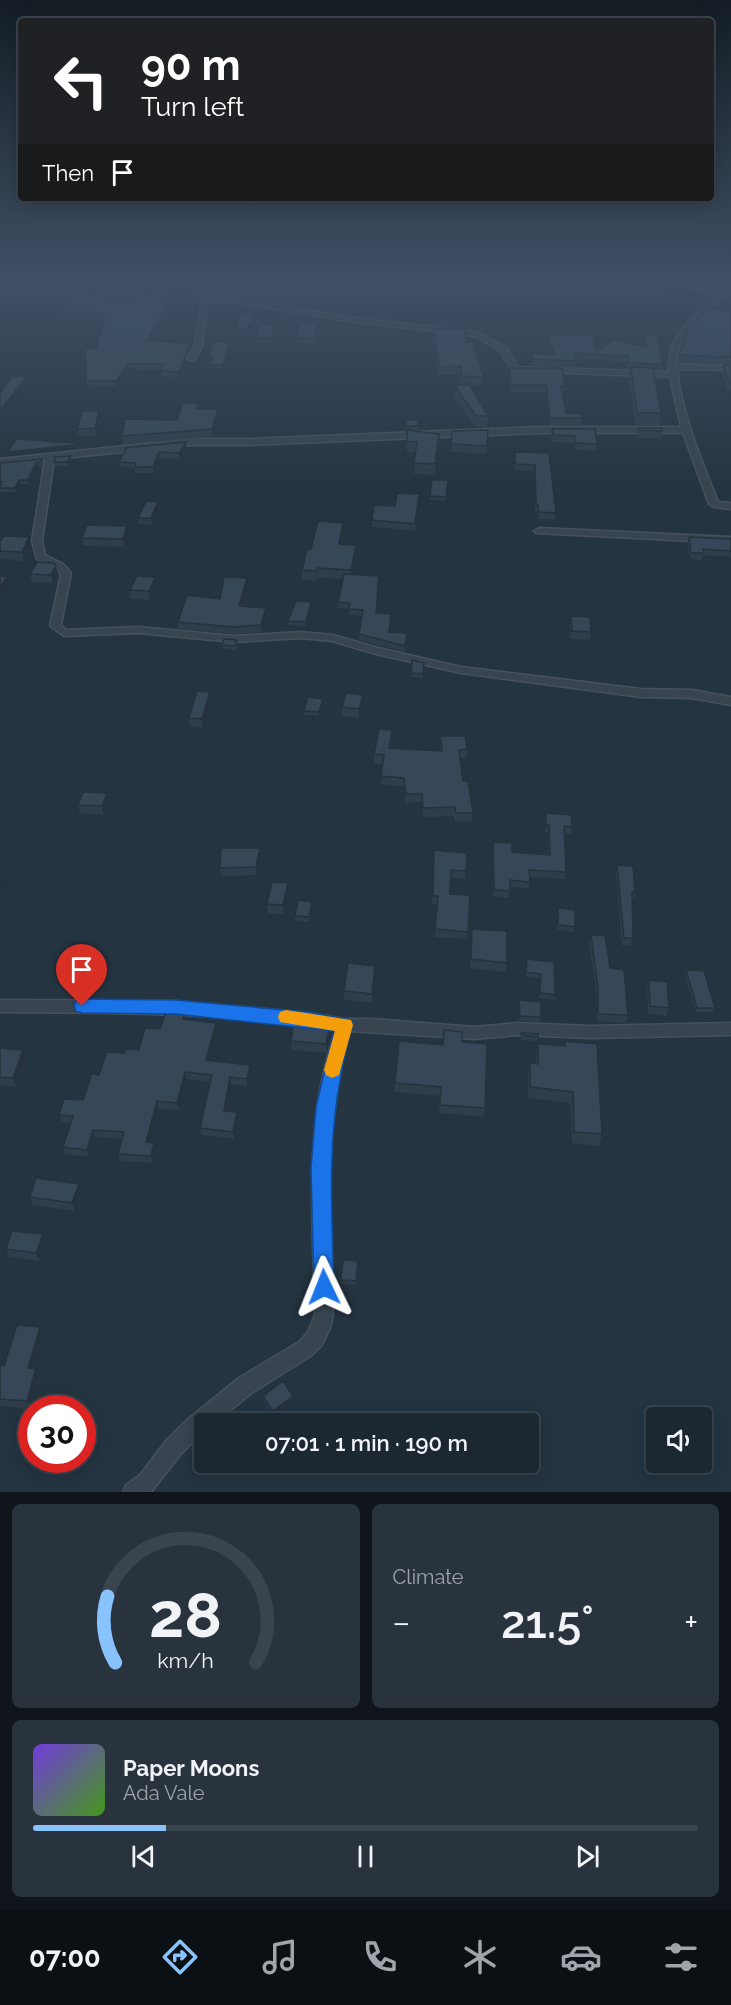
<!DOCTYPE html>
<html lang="en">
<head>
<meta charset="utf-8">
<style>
	:root { --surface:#1b2731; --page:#28333d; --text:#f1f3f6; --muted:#a0a5ab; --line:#39444d; --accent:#88c3fd }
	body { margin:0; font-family:Raleway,sans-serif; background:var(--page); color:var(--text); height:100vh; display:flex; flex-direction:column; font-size:22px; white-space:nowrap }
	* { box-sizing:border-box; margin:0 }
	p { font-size:20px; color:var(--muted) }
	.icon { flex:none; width:33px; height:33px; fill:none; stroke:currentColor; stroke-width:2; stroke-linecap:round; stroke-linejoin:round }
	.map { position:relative; height:1492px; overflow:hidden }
	.panel { display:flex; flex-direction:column; gap:12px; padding:12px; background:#0f151b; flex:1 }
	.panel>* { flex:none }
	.guide { position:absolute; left:18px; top:18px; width:696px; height:183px; border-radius:6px; box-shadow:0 3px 15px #0003,0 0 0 2px var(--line); background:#202124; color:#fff; overflow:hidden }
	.tools { position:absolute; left:646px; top:1407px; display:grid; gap:12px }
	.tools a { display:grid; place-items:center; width:66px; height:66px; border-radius:6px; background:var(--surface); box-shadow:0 3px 15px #0003,0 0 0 2px var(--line); font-size:30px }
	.speed { position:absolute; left:18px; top:1395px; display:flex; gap:12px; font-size:30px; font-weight:700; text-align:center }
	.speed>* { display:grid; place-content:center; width:78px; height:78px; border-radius:50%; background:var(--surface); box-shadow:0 3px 15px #0003,0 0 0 2px var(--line); line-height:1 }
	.speed .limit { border:9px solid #d22; background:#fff; color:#111 }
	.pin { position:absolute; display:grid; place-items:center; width:51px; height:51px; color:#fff; margin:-62px -26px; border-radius:50% 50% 50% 0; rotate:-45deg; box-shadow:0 0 6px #0007 }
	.pin .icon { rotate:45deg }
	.me { position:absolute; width:66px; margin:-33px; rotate:358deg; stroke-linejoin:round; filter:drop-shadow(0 0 4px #0008) }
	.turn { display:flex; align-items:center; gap:21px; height:126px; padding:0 24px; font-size:27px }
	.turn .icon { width:78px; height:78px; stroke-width:2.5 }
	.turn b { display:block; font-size:42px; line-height:51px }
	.then { display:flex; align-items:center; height:57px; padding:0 24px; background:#0003; gap:12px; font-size:22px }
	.big { font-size:45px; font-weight:600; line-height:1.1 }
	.panel .widget { flex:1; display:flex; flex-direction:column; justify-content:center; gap:9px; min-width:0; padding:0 21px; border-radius:9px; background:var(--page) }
	.panel .dial { align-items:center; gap:0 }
	.dial svg { height:156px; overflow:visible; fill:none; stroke:var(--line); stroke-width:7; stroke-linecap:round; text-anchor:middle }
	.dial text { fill:var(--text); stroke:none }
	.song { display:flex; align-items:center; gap:18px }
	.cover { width:72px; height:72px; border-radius:9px; background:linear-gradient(135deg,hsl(260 70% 55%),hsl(100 70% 35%)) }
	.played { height:6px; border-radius:3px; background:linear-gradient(90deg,var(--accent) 20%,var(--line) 20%) }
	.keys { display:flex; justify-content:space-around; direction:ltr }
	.heat { display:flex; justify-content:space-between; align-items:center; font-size:33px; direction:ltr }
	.panel .tiles { flex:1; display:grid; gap:12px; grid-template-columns:1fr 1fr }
	.widget:last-child { grid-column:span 2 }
	.trip { position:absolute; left:194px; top:1413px; width:345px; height:60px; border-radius:6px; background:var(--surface); box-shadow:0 3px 15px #0003,0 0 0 2px var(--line); font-weight:600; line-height:60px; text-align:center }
	.tabs { display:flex; height:96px; justify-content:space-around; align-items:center; background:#0b1014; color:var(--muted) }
	.tabs .icon { width:42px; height:42px }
	.tabs .active { color:var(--accent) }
	.tabs b { font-size:27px; color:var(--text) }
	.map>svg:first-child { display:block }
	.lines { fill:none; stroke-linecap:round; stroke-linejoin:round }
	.street-casing { stroke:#45515c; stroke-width:3 }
	.street { fill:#384550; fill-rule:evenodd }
	.wall { fill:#2e3e4b }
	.shaded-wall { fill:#26323d }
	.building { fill:#364857; stroke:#26323d; stroke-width:1.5 }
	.route { fill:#1a73e8; stroke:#114b97; stroke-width:1.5 }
	.slow { fill:#f59e0b }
</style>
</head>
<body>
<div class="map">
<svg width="731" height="1492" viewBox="0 0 731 1492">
	<rect width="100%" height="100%" fill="#243441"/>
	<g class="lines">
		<g class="street-casing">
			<path id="street" d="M132,280h22l22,5 -3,2z
				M209,280h7l-7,17 23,1 116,19 129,15 29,15 12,20 151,5c-3,-38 23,-54 49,-76l-3,-4 -101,-12h28l77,9 6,7c-24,25 -45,29 -49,68l55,2v4l-54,-1c5,46 24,90 41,133l13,1v6l-17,-2 -5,-3 -26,-71h-143l-291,12h-58l-137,14 -12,82 3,14 18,9 8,9 -10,52 5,5 72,-3 96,9 67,-4 32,3 45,13 83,19 180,22 51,1 39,7v8l-39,-7 -51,-1 -180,-24 -85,-19 -44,-13 -31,-3 -67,4 -96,-9 -74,3 -14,-10 11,-52 -6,-6 -18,-9 -5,-18 13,-81 -45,5v-6l191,-20h58l291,-12h141l-11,-50 -154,-6h-3l-13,-20 -25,-15 -127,-15 -116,-19 -24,-1 -6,46 -8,13h-6l-1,-2 7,-11 8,-48z
				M539,528l192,9v6l-195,-10 -2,-2z
				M0,1000l175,1 133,12 37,6h28l101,8 43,-4 73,3 141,-3v12l-141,3 -73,-3 -43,4 -124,-8 -10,40 -9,66 -1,59 3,119 -3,13 -9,18 -9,9 -59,37 -40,32h-9v7l-24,24 -29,37h-28l3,-7 14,-10 26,-34 21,-21 52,-42 60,-36 9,-10 7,-17c-2,-94 -12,-195 21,-285 -112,-18 -224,-17 -336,-18z"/>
		</g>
		<use href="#street" class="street"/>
	</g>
	<path class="wall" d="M182,280h25l-6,16 -24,-1 -1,-5z
		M108,300l63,2 -21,39 40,7 -11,29 -18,-1v-6l-33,-1 -11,17 -30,1 -1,-6 17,-59v-4h-12v-6l-31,1v-5z
		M731,313v51l-52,-2 1,-7z
		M256,314v3l-9,16 -11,-1 -1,-3z
		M318,322l1,7 -3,16 -20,-1v-6z
		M276,325v5l-4,14 -15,-1 -1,-5z
		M434,328l32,14 17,35 -1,8h-13l19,31 -1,11h-12l-21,-30 1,-11 5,-1v-10h-21l-6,-38z
		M645,335l18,29 -1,6 -9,-1 8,44 -2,12h-24l-6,-47 1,-10h-2l-1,-6 -52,-3v8l-43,-2v-11h19l-3,-12v-6l48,15 49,-4 -1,-6z
		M231,346l-8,23 -12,-1 -1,-3 2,-4h-3v-4z
		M724,365h7v25h-4l-4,-18z
		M510,368l55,18 -1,7h-2l4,20 16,5 -1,7h-31l-5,-33h-34l-2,-17z
		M198,403l1,6 20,8 -6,20 -90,7 -1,-8 55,-16z
		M100,418l-4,18h-17l-2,-7z
		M406,420h12v10h-12z
		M638,428l24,3 -1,7h-24z
		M552,429l45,15 -1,7 -21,-1 -1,-7 -22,-1 -1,-7z
		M407,430l32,4 -4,41 -21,-1 2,-22h-9z
		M488,430l-2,24 -35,-2 1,-21z
		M186,442v6l-6,11 -21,-1 -5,15h-19v-5l-15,-1 -1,-5 6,-10 -1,-4z
		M515,452l34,1 7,60 -1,7 -17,-1v-7l-3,-1 -1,-40 -20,-1z
		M71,456v3l-3,7h-13l-1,-4z
		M42,459v7l-4,-1 -10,19h-8l-4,8h-16v-27z
		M432,480h16l-2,21 -16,-1z
		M419,500l-4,31 -43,-4v-7l23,-14z
		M158,502l1,6 -7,17 -13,-1 -1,-6z
		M343,532l-2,12 15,11 -3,19 24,39 14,1 -1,18 17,7 -2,13 -46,-12 3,-24 -13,-1v-6l-11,-1v-6l5,-23 -26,-1 -1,3 -14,-1v-10l9,-21z
		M128,535l-4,12 -41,-1 -1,-8z
		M29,537l2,8 -7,16 -24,-2v-17z
		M689,537l42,2v18l-28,-2 -1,5 -12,-1 -2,-16z
		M30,574h28l-5,9 -21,-1z
		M248,585l-6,21 24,2 1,6 -5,18 -28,2 -56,-5v-7l42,-23z
		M157,586l-7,14 -19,-1 -1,-9z
		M311,606l-5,20 -18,-1v-4z
		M571,616l20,16 -1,8 -19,-1 -1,-14z
		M238,644l-2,6 -13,-1 -1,-4z
		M412,660l12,3 -1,15 -12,-1z
		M210,692l1,9 -8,27 -13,-1 -1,-9z
		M363,695v9l-4,14 -17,-2v-9z
		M323,703l-4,13 -15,-1v-4z
		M392,730l-1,18 49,3v-15l27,13 -1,9h-6l3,23 10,32 -1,8 -17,1 -1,-6 -31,1 -1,-15 -17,1 -1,-17 -23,-1 2,-21 -9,-1v-9z
		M107,793l2,9 -5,13 -24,-1 -2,-9z
		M546,813l26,14 -1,7 -6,-1 1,39 -1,7 -35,-2 -1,12 -19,-2 -1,11 -16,-1v-55l19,10 37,2 -1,-22h-3v-12z
		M260,848l1,8 -5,19 -35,1 -1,-8z
		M434,850l33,3 -2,26 -14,-1 -1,16 20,1 -3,44 -32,-2 2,-33h-5z
		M617,865l18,27 -1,8h-2l1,38 -2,7 -9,1 -6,-73z
		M288,892l-4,22 -16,-1 -1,-9z
		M312,902v4l-3,16 -14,-1v-5z
		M558,908l17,19 -1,5 -17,-2z
		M472,929l35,34 -1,9 -36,-4z
		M591,935l19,33 18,47 -2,8 -29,-2v-24l-8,-54z
		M554,962l1,33v5l-16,-2 2,-20 -15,-1v-13z
		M686,970l29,38 -2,4h-17l-11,-37z
		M375,975l-3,28 -28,-3v-9z
		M649,980l20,28 -3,8 -18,-2 -1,-25z
		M519,1000l22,17 -1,5 -21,-1z
		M185,1014l1,6 30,3 1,7 -8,31 41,11 -3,14 -16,-2 -5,27 11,1 1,8 -4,19 -33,-4 -1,-7 10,-46 -24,-3 -7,31 -20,-1 -9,34h4l2,7 -3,13 -33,-2 -2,-7 4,-15 -27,-2 -6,20 -24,-3 -2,-7 8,-24 -9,-1 -3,-7 24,-15 16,-25 25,-22 15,-3 21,-21z
		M330,1025l1,9 -4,19 -35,-3 -1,-9z
		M521,1033l17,4 -1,4 -16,-1z
		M565,1041l37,93 -3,12 -27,-3 -2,-40 -42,-5v-24l2,-11 6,1v-9l2,-11 26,2z
		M462,1042l23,66 -1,9 -45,-4 1,-17 -45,-4v-9l48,-38z
		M0,1048l23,2 3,9 -10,28 -16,-2z
		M81,1192l-6,19 -42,-6 -3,-8z
		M43,1234l3,8 -6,19 -31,-4 -3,-8z
		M358,1265l-2,20 -15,-1v-4z
		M43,1335l-10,33 6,8 -9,33 -30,-3v-41l4,1z
		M263,1396h30v4l-20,15 -9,-15z"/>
	<path class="shaded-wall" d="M204,280h3l-6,16 -1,-5z
		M217,280h3l-7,15v-5z
		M171,297v5l-24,44v-5z
		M256,314v3l-9,16v-4z
		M318,322l1,7 -3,16 -1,-7z
		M276,325v5l-4,14 -1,-6z
		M230,342l1,4 -8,23v-4z
		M190,343v5l-11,29v-5z
		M128,364v5l-11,17 -1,-5z
		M27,377l1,4 -28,34v-5z
		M218,409l1,8 -6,20 -1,-8z
		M99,411l1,7 -4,18 -1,-8z
		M186,442v6l-6,11 -1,-6z
		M77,443v4l-1,2 -68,7v-4z
		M159,452v6l-5,15 -1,-6z
		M71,456v3l-3,7 -1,-4z
		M37,462l1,3 -10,19 -1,-4z
		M19,480l1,4 -4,8 -1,-4z
		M158,502l1,6 -7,17 -1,-7z
		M343,523v9l-4,22v-10z
		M127,526l1,9 -4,12 -1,-8z
		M29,537l2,8 -7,16 -2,-9z
		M356,545v10l-4,24 -1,-9z
		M56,566l2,8 -5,9 -2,-8z
		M7,577l2,8 -7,12 -2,-9z
		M155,577l2,9 -7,14 -1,-9z
		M247,578l1,7 -8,28 -1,-7z
		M311,602v4l-5,20v-4z
		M266,608l1,6 -5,18 -1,-7z
		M210,692l1,9 -8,27 -1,-9z
		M363,695v9l-4,14v-9z
		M323,699v4l-4,13v-4z
		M107,793l2,9 -5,13 -2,-9z
		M260,848l1,8 -5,19v-8z
		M3,872l3,9 -6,14v-15z
		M288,883v9l-4,22 -1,-9z
		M375,966v9l-3,28v-9z
		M216,1023l1,7 -10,38 -1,-8z
		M330,1025l1,9 -4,19 -1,-9z
		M23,1050l3,9 -10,28 -3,-9z
		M250,1065v7l-3,14v-7z
		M185,1072l1,7 -7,31 -2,-7z
		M230,1077l1,7 -6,34 -1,-7z
		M157,1101l2,8 -11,41 -2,-8z
		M237,1112l1,8 -4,19 -1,-7z
		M93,1130l2,7 -6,20 -2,-7z
		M154,1143l2,7 -3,13 -2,-7z
		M79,1184l2,8 -6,19 -3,-8z
		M43,1234l3,8 -6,19 -4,-8z
		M40,1327l3,8 -12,40 -3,-7z
		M36,1368l3,8 -9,33 -3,-8z
		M293,1396v4l-20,15v-4z"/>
	<path class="building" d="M182,280h22l-4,11 -24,-1z
		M75,295l32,1 -2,4 27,1 4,-6 35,2 -24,44 43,2 -11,29 -18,-1 2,-7h-35l-12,17h-30l-1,-32 11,-1 9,-31h-2l1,-4h-14l4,-6 -34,1z
		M715,307l16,6v44l-51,-2 5,-20 18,-22z
		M242,313l14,1 -9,15h-12z
		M300,322h18l-3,16h-19z
		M261,324l15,1 -5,13h-15z
		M434,328l32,1v13h7l10,35 -22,-1v-10l-22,1z
		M645,335l12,1 6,28 -34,-1 -1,-7 -54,-3 2,8 -43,-2 -1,-5h22l-6,-18h45l3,15 17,-11 34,7z
		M213,342h17l-7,23h-13l3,-8h-4z
		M724,365h7v18h-2z
		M631,367l22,1 8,45h-24z
		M510,368h52l3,18h-4l5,27 15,1 1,4h-32l-4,-33h-35z
		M12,376l15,1 -27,33v-17z
		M469,384l19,32h-12l-21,-30z
		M183,403h15l-2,6h22l-6,20 -90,7 3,-17 52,1z
		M82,411h17l-4,17 -18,1z
		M406,420h12v6h-12z
		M638,428h24v3l-24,-1z
		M552,429h43l2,15 -21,-1 -1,-7 -22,-1z
		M407,430l32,4 -4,30 -21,-1 3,-21 -10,-1z
		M488,430l-1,16 -36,-2 1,-13z
		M16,439l61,4 -2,2 -67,7z
		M186,442l-7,11 -20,-1 -6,15h-18l1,-4 -17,-1 8,-14h-3z
		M515,452l34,1 7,60 -17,-1 -1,-7h-2l-1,-40 -20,-1z
		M71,456l-4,6h-13l1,-5z
		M42,459l-1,3h-4l-10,18h-8l-4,8h-15l2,-6h-2v-17l1,-2z
		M432,480h16l-2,17 -16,-1z
		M397,493l22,1 -4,30 -43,-4 2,-15 21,1z
		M146,501l12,1 -7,16h-13z
		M318,521l25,2 -4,21 17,1 -5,25 -34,-2 -1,3 -14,-1 5,-21h4z
		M87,525l40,1 -4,13 -41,-1z
		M4,536l25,1 -7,15 -22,-1v-9z
		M689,537l42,2v12l-28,-2 1,4h-13z
		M37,562l17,1 2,3 -5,9 -21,-1z
		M344,574l35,2 -3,37 15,1 -2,18 18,1 -2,13 -46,-12 4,-24 -14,-1 1,-6 -12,-1z
		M0,576l7,1 -7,11z
		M137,576l18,1 -6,14 -19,-1z
		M224,577l23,1 -8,28 27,2 -5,17 -28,2 -55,-5 9,-27 33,4z
		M296,601l15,1 -5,20 -18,-1z
		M571,616l19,1 1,15 -19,-1z
		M224,639l13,1 -2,6 -13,-1z
		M412,660l12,3 -1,11 -12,-1z
		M197,691l13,1 -8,27 -13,-1z
		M346,693l17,2 -4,14 -17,-2z
		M308,697l15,2 -4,13 -15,-1z
		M379,729l13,1 -3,18 53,3 -2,-15h25l2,13 -8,1 4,31h5l5,32h-17l-1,-6 -32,1 -1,-14h-16l-2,-16 -23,-2 3,-21 -10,-1z
		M83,792l24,1 -5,13 -24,-1z
		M546,813l25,2 1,12 -8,-1 2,46 -37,-2 1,12 -20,-2v11l-16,-1 -1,-48 19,1v9l38,3 -1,-30h-3z
		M221,848h39l-4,19 -36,1z
		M434,850l33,3 -1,18 -15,-1 -1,24 20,1 -2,37 -33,-3 3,-33h-5z
		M617,865l16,1 2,26h-3l1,46h-9z
		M0,872h3l-3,8z
		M272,882l16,1 -5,22 -16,-1z
		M298,900l14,2 -3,15 -14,-1z
		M558,908l17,2v17l-17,-2z
		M472,929l35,2v32l-36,-4z
		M591,935h14l5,33 14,2 4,45 -30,-1v-25z
		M527,959l27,3 1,33 -15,-2 1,-19 -15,-2z
		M348,963l27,3 -3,28 -28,-3z
		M686,970l18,1 11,37h-18z
		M649,980l18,2 2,26 -19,-2z
		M519,1000l22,2v15l-21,-1z
		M166,1012l19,2 -2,5 33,4 -10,37 44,5 -3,14 -17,-2 -6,34 13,1 -4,20 -33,-4 12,-53 -27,-3 -8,31 -20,-2 -11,41 8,1 -3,13 -33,-2 6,-22 -31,-2 -6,20 -24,-3 10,-31 -14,-1 5,-16 19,1 9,-26 7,1 8,-23 17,1 2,-4 13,1 6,-22 15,1z
		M294,1022l36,3 -4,19 -35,-3z
		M444,1030l18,2v10l25,2 -2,64 -45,-3 1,-18 -46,-4 4,-42 44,4z
		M521,1033l17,1v3l-17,-2z
		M565,1041l32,3 5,90 -28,-2 -1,-40 -43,-5v-24l8,1v-20l27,2z
		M0,1048l23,2 -10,28 -13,-1z
		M36,1178l43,6 -7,19 -42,-6z
		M12,1231l31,3 -7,19 -30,-4z
		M343,1260l15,1 -2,20 -15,-1z
		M17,1325l23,2 -12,41h8l-9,33 -27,-2v-34l4,1z
		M283,1381l10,15 -20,15 -10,-15z"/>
	<linearGradient id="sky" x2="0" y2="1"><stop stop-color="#141d24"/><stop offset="0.57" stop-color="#3f5065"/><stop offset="1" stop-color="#3f5065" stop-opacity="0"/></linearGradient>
	<rect width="731" height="489" fill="url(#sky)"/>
	<path class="route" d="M82,999l93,1 133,12 43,8 2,5c-6,16 -9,33 -12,50 -14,70 -9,141 -7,212l-3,7 -7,3 -7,-3 -3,-7 -3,-119 5,-61 18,-76 -159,-17 -93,-1 -6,-2 -2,-5 2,-5z"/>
	<path class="slow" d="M286,1010l65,10 2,5 -14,50 -7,3 -6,-3 -2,-5 11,-39 -55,-9 -2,-5 2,-5z"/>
</svg>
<div class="tools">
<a><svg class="icon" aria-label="sound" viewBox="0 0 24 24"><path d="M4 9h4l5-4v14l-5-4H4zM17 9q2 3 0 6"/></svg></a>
</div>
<div class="speed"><div class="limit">30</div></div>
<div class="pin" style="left:82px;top:1006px;background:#d93025"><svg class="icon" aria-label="arrive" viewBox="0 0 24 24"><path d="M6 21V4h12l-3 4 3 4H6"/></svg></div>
<svg class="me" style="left:324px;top:1287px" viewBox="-20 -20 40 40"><path d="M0-17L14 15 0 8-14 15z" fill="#1a73e8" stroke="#fff" stroke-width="4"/></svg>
<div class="trip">07:01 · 1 min · 190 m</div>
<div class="guide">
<div class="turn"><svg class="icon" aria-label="left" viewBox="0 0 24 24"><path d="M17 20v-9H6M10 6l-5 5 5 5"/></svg><div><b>90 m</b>Turn left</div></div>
<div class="then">Then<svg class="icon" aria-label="arrive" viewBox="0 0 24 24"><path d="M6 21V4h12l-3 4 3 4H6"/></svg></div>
</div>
</div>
<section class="panel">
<div class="tiles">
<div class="widget dial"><svg viewBox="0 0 100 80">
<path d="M14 69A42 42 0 1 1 86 69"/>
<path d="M14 69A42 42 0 0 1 10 35" stroke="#88c3fd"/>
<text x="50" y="56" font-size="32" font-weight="700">28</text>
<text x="50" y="72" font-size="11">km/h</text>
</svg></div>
<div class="widget"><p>Climate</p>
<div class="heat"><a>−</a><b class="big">21.5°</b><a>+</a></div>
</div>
<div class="widget">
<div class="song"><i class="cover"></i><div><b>Paper Moons</b><p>Ada Vale</p></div></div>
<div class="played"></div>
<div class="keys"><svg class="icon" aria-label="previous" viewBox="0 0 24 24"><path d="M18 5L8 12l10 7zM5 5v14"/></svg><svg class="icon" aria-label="pause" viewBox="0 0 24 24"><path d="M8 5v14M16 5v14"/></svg><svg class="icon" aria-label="next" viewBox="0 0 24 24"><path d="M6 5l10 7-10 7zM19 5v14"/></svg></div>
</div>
</div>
</section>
<nav class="tabs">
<b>07:00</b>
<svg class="icon active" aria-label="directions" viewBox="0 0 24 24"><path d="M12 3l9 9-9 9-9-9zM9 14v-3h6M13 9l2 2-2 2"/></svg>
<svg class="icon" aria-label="music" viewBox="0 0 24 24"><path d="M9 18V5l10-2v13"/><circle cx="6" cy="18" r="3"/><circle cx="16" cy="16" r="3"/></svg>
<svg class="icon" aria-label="phone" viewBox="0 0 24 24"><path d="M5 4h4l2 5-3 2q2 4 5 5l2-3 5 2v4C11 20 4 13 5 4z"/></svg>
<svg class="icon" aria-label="climate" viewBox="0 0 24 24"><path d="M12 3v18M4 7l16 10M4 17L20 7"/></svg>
<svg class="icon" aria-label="car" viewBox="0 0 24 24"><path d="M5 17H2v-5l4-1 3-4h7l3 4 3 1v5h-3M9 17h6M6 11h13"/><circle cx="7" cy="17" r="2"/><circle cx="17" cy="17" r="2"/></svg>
<svg class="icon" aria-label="filters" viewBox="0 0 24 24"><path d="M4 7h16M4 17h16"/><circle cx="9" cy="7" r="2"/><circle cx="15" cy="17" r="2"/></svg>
</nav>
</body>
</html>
